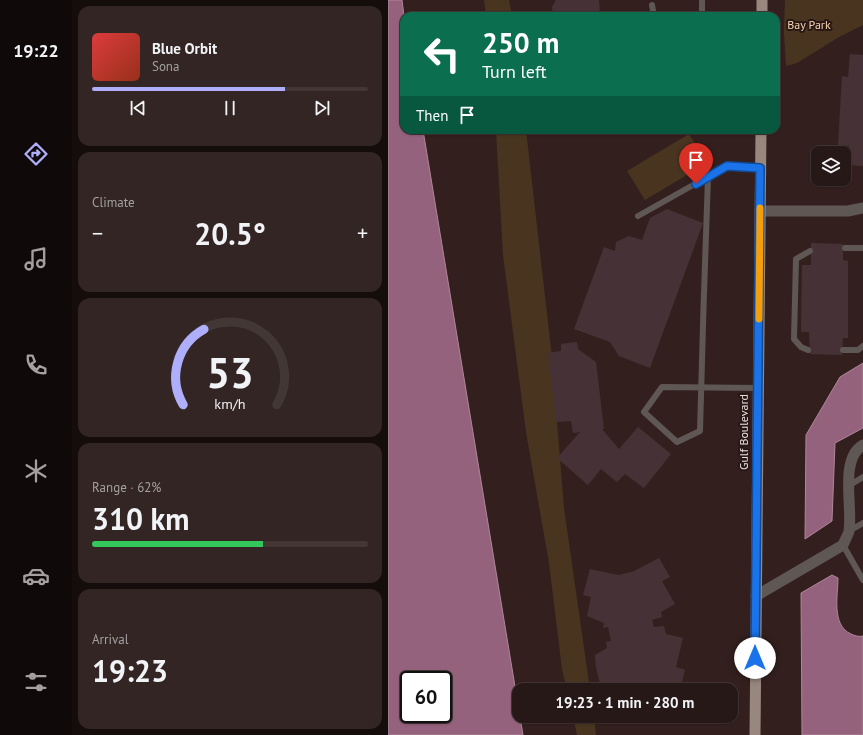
<!DOCTYPE html>
<html lang="en">
<head>
<meta charset="utf-8">
<style>
	:root { --surface:#261816; --page:#322523; --text:#f1f3f6; --muted:#a4a0a1; --line:#423735; --accent:#afaefa }
	body { margin:0; font-family:"PT Sans",sans-serif; background:var(--page); color:var(--text); height:100vh; display:flex; flex-direction:column; font-size:15px; white-space:nowrap }
	* { box-sizing:border-box; margin:0 }
	p { font-size:13px; color:var(--muted) }
	.icon { flex:none; width:22px; height:22px; fill:none; stroke:currentColor; stroke-width:2; stroke-linecap:round; stroke-linejoin:round }
	.map { position:relative; flex:1; overflow:hidden }
	.drawer { display:flex; flex-direction:column; gap:6px; padding:6px; background:#150d0c; width:316px }
	.drawer>* { flex:none }
	.guide { position:absolute; left:12px; top:12px; width:380px; height:122px; border-radius:12px; box-shadow:0 1px 3px #0004,0 0 0 1px var(--line); background:#0b6e4f; color:#fff; overflow:hidden }
	.buttons { position:absolute; left:423px; top:146px; display:grid; gap:8px }
	.buttons a { display:grid; place-items:center; width:40px; height:40px; border-radius:8px; background:var(--surface); box-shadow:0 1px 3px #0004,0 0 0 1px var(--line); font-size:20px }
	.speed { position:absolute; left:12px; top:671px; display:flex; gap:8px; font-size:20px; font-weight:700; text-align:center }
	.speed>* { display:grid; place-content:center; width:52px; height:52px; border-radius:50%; background:var(--surface); box-shadow:0 1px 3px #0004,0 0 0 1px var(--line); line-height:1 }
	.speed .limit { border:2px solid #111; border-radius:6px; background:#fff; color:#111 }
	.pin { position:absolute; display:grid; place-items:center; width:34px; height:34px; color:#fff; margin:-41px -17px; border-radius:50% 50% 50% 0; rotate:-45deg; box-shadow:0 0 4px #0007 }
	.pin .icon { rotate:45deg }
	.me { position:absolute; width:44px; margin:-22px; rotate:0deg; stroke-linejoin:round; filter:drop-shadow(0 0 3px #0008) }
	.turn { display:flex; align-items:center; gap:14px; height:84px; padding:0 16px; font-size:18px }
	.turn .icon { width:52px; height:52px; stroke-width:2.5 }
	.turn b { display:block; font-size:28px; line-height:34px }
	.then { display:flex; align-items:center; height:38px; padding:0 16px; background:#0003; gap:8px; font-size:15px }
	.big { font-size:30px; font-weight:700; line-height:1.1 }
	.drawer .card { flex:1; display:flex; flex-direction:column; justify-content:center; gap:6px; min-width:0; padding:0 14px; border-radius:12px; background:var(--page) }
	.drawer .dial { align-items:center; gap:0 }
	.dial svg { height:104px; overflow:visible; fill:none; stroke:var(--line); stroke-width:7; stroke-linecap:round; text-anchor:middle }
	.dial text { fill:var(--text); stroke:none }
	.song { display:flex; align-items:center; gap:12px }
	.cover { width:48px; height:48px; border-radius:6px; background:linear-gradient(135deg,hsl(0 70% 55%),hsl(10 70% 35%)) }
	.played { height:4px; border-radius:2px; background:linear-gradient(90deg,var(--accent) 70%,var(--line) 70%) }
	.keys { display:flex; justify-content:space-around; direction:ltr }
	.heat { display:flex; justify-content:space-between; align-items:center; font-size:22px; direction:ltr }
	.charge { height:6px; border-radius:3px; background:linear-gradient(90deg,#34c759 62%,var(--line) 0) }
	.trip { position:absolute; left:124px; top:683px; width:226px; height:40px; border-radius:12px; background:var(--surface); box-shadow:0 1px 3px #0004,0 0 0 1px var(--line); font-weight:700; line-height:40px; text-align:center }
	main { display:flex; flex:1; min-height:0 }
	.tab-bar { display:flex; flex-direction:column; width:72px; justify-content:space-around; align-items:center; background:#0f0a09; color:var(--muted) }
	.tab-bar .icon { width:28px; height:28px }
	.tab-bar .selected { color:var(--accent) }
	.tab-bar b { font-size:18px; color:var(--text) }
	.map>svg:first-child { display:block }
	.green { fill:#49351f }
	.water { fill:#94627d; stroke:#ae8799; fill-rule:evenodd }
	.building { fill:#463236 }
	.lines { fill:none; stroke-linecap:round; stroke-linejoin:round }
	.service { stroke:#5f5753; stroke-width:6 }
	.minor { stroke:#5f5753; stroke-width:11 }
	.primary { stroke:#98877f; stroke-width:11 }
	.route-casing { stroke:#114b97; stroke-width:10 }
	.route { stroke:#1a73e8; stroke-width:7 }
	.slow { stroke:#f59e0b; stroke-width:7 }
	.labels { text-anchor:middle; stroke-width:4; stroke-linejoin:round; paint-order:stroke }
	.park-label { font-size:12px; fill:#f6d3af; stroke:#281715 }
	.street-label { font-size:12px; fill:#e9dddb; stroke:#281715 }
</style>
</head>
<body>
<main>
<nav class="tab-bar">
<b>19:22</b>
<svg class="icon selected" aria-label="directions" viewBox="0 0 24 24"><path d="M12 3l9 9-9 9-9-9zM9 14v-3h6M13 9l2 2-2 2"/></svg>
<svg class="icon" aria-label="music" viewBox="0 0 24 24"><path d="M9 18V5l10-2v13"/><circle cx="6" cy="18" r="3"/><circle cx="16" cy="16" r="3"/></svg>
<svg class="icon" aria-label="phone" viewBox="0 0 24 24"><path d="M5 4h4l2 5-3 2q2 4 5 5l2-3 5 2v4C11 20 4 13 5 4z"/></svg>
<svg class="icon" aria-label="climate" viewBox="0 0 24 24"><path d="M12 3v18M4 7l16 10M4 17L20 7"/></svg>
<svg class="icon" aria-label="car" viewBox="0 0 24 24"><path d="M5 17H2v-5l4-1 3-4h7l3 4 3 1v5h-3M9 17h6M6 11h13"/><circle cx="7" cy="17" r="2"/><circle cx="17" cy="17" r="2"/></svg>
<svg class="icon" aria-label="filters" viewBox="0 0 24 24"><path d="M4 7h16M4 17h16"/><circle cx="9" cy="7" r="2"/><circle cx="15" cy="17" r="2"/></svg>
</nav>
<section class="drawer">
<div class="card">
<div class="song"><i class="cover"></i><div><b>Blue Orbit</b><p>Sona</p></div></div>
<div class="played"></div>
<div class="keys"><svg class="icon" aria-label="previous" viewBox="0 0 24 24"><path d="M18 5L8 12l10 7zM5 5v14"/></svg><svg class="icon" aria-label="pause" viewBox="0 0 24 24"><path d="M8 5v14M16 5v14"/></svg><svg class="icon" aria-label="next" viewBox="0 0 24 24"><path d="M6 5l10 7-10 7zM19 5v14"/></svg></div>
</div>
<div class="card"><p>Climate</p>
<div class="heat"><a>−</a><b class="big">20.5°</b><a>+</a></div>
</div>
<div class="card dial"><svg viewBox="0 0 100 80">
<path d="M14 69A42 42 0 1 1 86 69"/>
<path d="M14 69A42 42 0 0 1 30 11" stroke="#afaefa"/>
<text x="50" y="56" font-size="32" font-weight="700">53</text>
<text x="50" y="72" font-size="11">km/h</text>
</svg></div>
<div class="card"><p>Range · 62%</p><b class="big">310 km</b><div class="charge"></div></div>
<div class="card"><p>Arrival</p><b class="big">19:23</b></div>
</section>
<div class="map">
<svg width="475" height="735" viewBox="0 0 475 735">
	<rect width="100%" height="100%" fill="#33201e"/>
	<path class="green" d="M96,0h25l3,16h-26z
		M397,0h78v25l-24,12 -42,26 -11,3 -2,-34z
		M108,130h30l25,219 13,159 26,182h-23l-5,-21 -13,-106 -23,-131 -23,-177z
		M301,134l18,29 -62,37 -18,-29z
		M185,716h21l2,19h-19z"/>
	<path class="water" d="M0,0h14l2,16v114h19l100,605h-135zM21,680h34v34h-34z
		M475,363v65l-28,15 -3,78 -27,18 1,-104 34,-58z
		M444,575l6,3c0,17 -7,47 13,56 4,2 8,3 12,2v99h-61l-1,-142z"/>
	<path class="building" d="M168,0h43l1,16h-47l-1,-9z
		M462,54l13,1v111l-15,-1 1,-19 -11,-1 4,-69 6,1z
		M279,209l36,14 -53,145 -31,-12 -9,-14 -36,-13 30,-82 11,4 1,-9 13,-6 13,4 8,-22z
		M423,243l32,1v16l5,1v77h-5l-1,17 -32,-1 -1,-22h-8l1,-67h9z
		M189,342l1,7 18,13 8,67h-2l17,20 19,-22 33,27 -27,34 -19,-14 -8,8 -16,-13 -13,16 -31,-27 23,-26 -7,1 -2,-12 -15,1 -8,-69 13,-2v-7z
		M271,558l11,19 -8,4 13,23 -14,8 1,5 -10,3 2,7 10,-1 2,8 17,4 -7,29 9,3 -5,20 -19,-4 -4,4 -9,-7 -5,3h-4l-3,4h-34l-6,-22 -1,-13 12,-7 -1,-6 5,-1 -3,-14 -5,1 1,-5 -17,-7 4,-19 -8,-2 7,-26 28,6 14,-3z"/>
	<g class="lines">
		<path class="service" d="M264,5l2,11
			M314,16v-16
			M320,177c-3,85 -6,169 -8,254l-23,11 -33,-30 18,-25 96,1
			M250,216l89,-50 33,1
			M457,248h18
			M420,350l-7,-3 -7,-8 2,-80 14,-8
			M455,350h15l5,-4
			M462,485l13,-8
			M461,531l14,-8
			M455,545l20,35"/>
		<path class="minor" d="M372,211h88l15,-3
			M368,596l87,-51c2,-5 5,-10 6,-14 4,-24 -10,-72 14,-86"/>
		<path class="primary" d="M374,16v-16
			M367,735l6,-605"/>
	</g>
	<g class="lines">
		<g class="route-casing">
			<path id="route" d="M308,184l31,-18 33,2 -5,490"/>
		</g>
		<use href="#route" class="route"/>
		<path class="slow" d="M371,319l1,-111"/>
	</g>
	<g class="labels">
		<g class="park-label">
			<text x="421" y="29">Bay Park</text>
		</g>
		<g class="street-label">
			<text transform="translate(356 432) rotate(-90)" y="4">Gulf Boulevard</text>
		</g>
	</g>
</svg>
<div class="buttons">
<a><svg class="icon" aria-label="layers" viewBox="0 0 24 24"><path d="M12 4l9 5-9 5-9-5zM3 14l9 5 9-5"/></svg></a>
</div>
<div class="speed"><div class="limit">60</div></div>
<div class="pin" style="left:308px;top:184px;background:#d93025"><svg class="icon" aria-label="arrive" viewBox="0 0 24 24"><path d="M6 21V4h12l-3 4 3 4H6"/></svg></div>
<svg class="me" style="left:367px;top:658px" viewBox="-20 -20 40 40"><circle r="19" fill="#fff"/><path d="M0-13L10 11 0 6-10 11z" fill="#1a73e8"/></svg>
<div class="trip">19:23 · 1 min · 280 m</div>
<div class="guide">
<div class="turn"><svg class="icon" aria-label="left" viewBox="0 0 24 24"><path d="M17 20v-9H6M10 6l-5 5 5 5"/></svg><div><b>250 m</b>Turn left</div></div>
<div class="then">Then<svg class="icon" aria-label="arrive" viewBox="0 0 24 24"><path d="M6 21V4h12l-3 4 3 4H6"/></svg></div>
</div>
</div>
</main>
</body>
</html>
